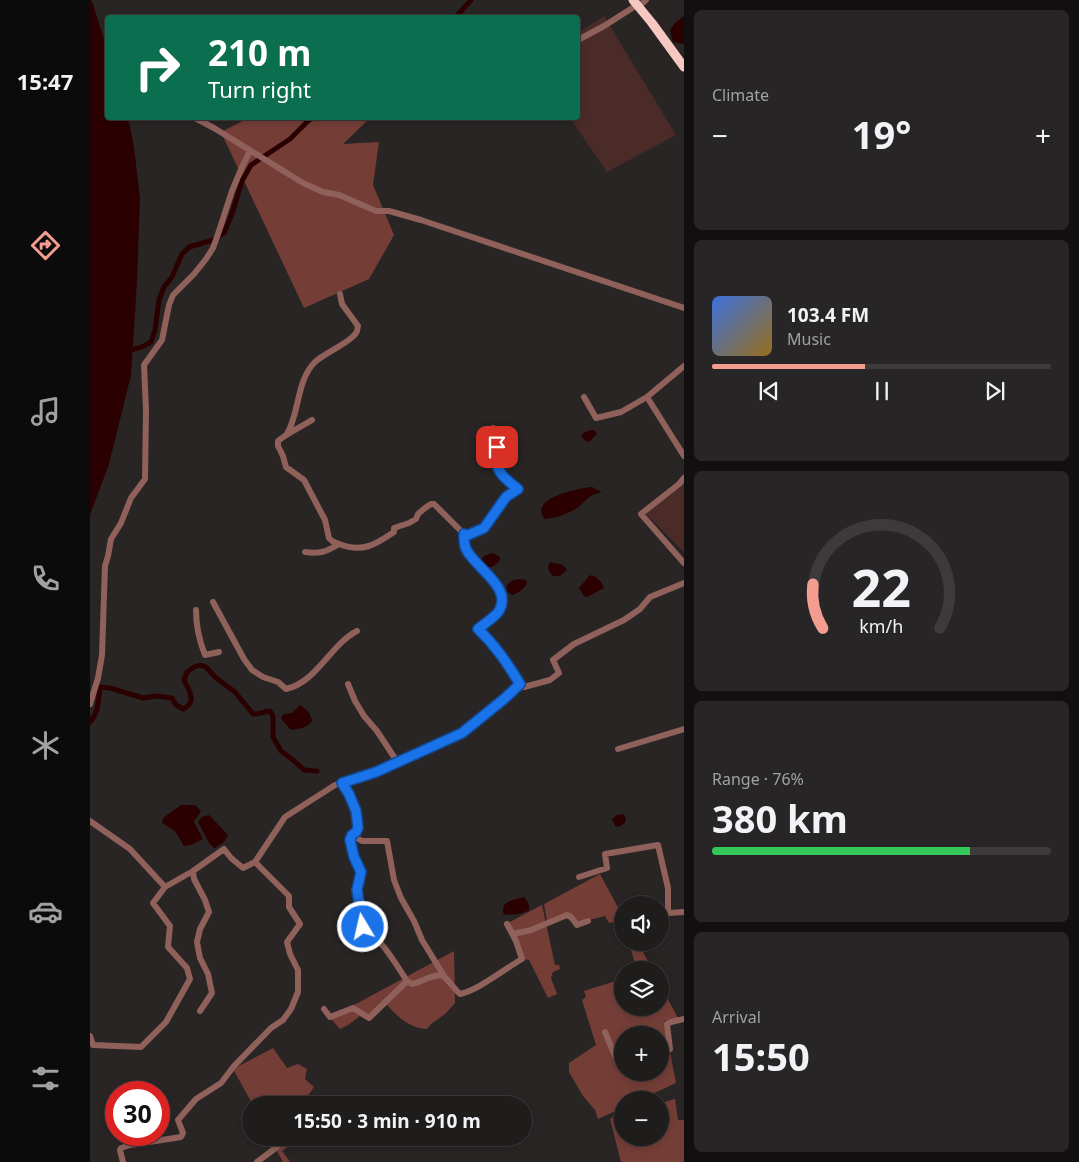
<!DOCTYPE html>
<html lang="en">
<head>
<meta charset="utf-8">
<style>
	:root { --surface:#1f1c1c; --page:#272525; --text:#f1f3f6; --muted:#a1a1a3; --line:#3c3a3b; --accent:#f59c90 }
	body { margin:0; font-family:"Noto Sans",sans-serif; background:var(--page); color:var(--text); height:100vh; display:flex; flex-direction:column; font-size:19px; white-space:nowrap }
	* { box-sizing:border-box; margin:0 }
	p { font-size:16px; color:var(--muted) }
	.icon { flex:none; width:28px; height:28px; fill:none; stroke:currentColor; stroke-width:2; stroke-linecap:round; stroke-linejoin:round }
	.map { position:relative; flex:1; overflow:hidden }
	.panel { display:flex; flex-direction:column; gap:10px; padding:10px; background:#110f0f; width:395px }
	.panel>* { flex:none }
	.hud { position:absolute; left:15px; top:15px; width:475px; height:105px; border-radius:5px; box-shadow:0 2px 8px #0003,0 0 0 1px var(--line); background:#0b6e4f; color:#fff; overflow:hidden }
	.buttons { position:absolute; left:524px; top:896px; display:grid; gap:10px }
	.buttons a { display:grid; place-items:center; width:55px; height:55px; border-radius:50%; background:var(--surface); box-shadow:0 2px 8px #0003,0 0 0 1px var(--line); font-size:25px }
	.speed { position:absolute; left:15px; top:1081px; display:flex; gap:10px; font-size:25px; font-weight:700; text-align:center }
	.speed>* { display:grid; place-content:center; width:65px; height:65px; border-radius:50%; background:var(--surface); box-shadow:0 2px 8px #0003,0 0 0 1px var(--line); line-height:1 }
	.speed .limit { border:8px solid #d22; background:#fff; color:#111 }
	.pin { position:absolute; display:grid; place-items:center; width:42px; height:42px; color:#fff; margin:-21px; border-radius:10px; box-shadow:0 2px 8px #0006 }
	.me { position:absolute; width:55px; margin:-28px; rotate:351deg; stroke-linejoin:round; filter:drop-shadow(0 0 4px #0008) }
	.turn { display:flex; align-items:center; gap:18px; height:105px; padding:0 20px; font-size:22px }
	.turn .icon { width:65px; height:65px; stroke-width:2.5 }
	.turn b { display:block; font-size:35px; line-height:42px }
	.big { font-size:38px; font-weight:700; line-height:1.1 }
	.panel .card { flex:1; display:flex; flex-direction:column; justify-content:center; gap:8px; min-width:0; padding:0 18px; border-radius:8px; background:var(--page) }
	.panel .dial { align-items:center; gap:0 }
	.dial svg { height:130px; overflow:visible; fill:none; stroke:var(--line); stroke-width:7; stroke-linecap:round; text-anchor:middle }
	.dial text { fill:var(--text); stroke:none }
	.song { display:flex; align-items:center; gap:15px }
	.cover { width:60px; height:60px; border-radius:8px; background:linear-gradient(135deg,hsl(220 70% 55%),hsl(40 70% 35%)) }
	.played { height:5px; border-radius:2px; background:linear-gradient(90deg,var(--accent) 45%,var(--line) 45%) }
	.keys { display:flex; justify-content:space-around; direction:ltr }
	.heat { display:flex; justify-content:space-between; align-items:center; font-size:28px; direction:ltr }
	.charge { height:8px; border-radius:4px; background:linear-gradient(90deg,#34c759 76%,var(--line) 0) }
	.trip { position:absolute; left:152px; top:1096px; width:290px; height:50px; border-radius:25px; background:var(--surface); box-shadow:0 2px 8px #0003,0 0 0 1px var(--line); font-weight:700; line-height:50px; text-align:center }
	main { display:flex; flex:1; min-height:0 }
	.dock { display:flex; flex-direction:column; width:90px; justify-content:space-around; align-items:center; background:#0c0b0b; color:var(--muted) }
	.dock .icon { width:35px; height:35px }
	.dock .on { color:var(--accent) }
	.dock b { font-size:22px; color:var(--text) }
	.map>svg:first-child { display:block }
	.green { fill:#4b2b27 }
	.forest { fill:#743e37; fill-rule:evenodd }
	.water { fill:#2b0000 }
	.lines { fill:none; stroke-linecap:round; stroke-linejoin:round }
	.canal { stroke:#2b0000; stroke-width:5 }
	.minor { stroke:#90615b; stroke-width:6 }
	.highway { stroke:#f7c8c1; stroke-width:9 }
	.route-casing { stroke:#114b97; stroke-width:12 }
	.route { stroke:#1a73e8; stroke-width:9 }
</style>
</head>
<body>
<main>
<nav class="dock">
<b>15:47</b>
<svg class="icon on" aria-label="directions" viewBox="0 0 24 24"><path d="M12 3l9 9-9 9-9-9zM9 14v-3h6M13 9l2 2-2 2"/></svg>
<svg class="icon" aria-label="music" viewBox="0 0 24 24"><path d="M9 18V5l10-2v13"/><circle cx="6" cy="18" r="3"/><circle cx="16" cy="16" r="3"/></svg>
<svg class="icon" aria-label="phone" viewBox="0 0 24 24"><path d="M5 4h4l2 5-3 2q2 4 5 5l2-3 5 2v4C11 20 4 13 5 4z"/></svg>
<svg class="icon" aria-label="climate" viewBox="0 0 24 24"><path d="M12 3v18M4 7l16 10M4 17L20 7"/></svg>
<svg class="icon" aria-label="car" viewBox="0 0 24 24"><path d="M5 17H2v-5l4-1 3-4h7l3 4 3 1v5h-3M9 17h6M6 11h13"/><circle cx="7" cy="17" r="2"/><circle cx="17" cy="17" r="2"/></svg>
<svg class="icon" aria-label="filters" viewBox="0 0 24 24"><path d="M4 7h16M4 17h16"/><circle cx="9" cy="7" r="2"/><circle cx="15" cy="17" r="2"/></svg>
</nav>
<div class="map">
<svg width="594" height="1162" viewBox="0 0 594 1162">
	<rect width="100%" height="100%" fill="#292525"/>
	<path class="green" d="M514,16l72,119 -69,37 -37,-54h8v-85z
		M594,483v69l-38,-38z"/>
	<path class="forest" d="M159,118h121l-27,26 36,-2 -6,43 21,50 -25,44 -65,29 -83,-176z
		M510,874l22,41v18l-6,2 -3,-13 -4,1 -4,-7 -28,7 -5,-8 -25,7 -3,-18z
		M452,905l13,60h4l1,4 -7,3 -2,6 6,16 -9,4 -19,-38 -6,-1 -15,-36z
		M539,943h9l12,22 -13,5z
		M364,951l1,52 -10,11 -14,10 -4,5c-18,-1 -29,-12 -40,-24l-18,16 -9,-5 -12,9 -8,4 -10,-11z
		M532,979v29h38v-23l18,33 -14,3 12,62 -37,17h-17v8l-24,11 -3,-9 -12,-14 -14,-24v-9l27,-18 -14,-45 4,-3 -2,-6zM532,1035h38v37h-38z
		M183,1048l14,20 11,-4 9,5 -2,10 9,8 -9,13 3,5h-55l-20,-36z
		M585,1099l3,21h6v42h-63l-11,-43 12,-6v25h38v-10l4,-1 -3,-24z
		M180,1138h30l-18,13 8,11h-7z"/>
	<path class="water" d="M0,0l2,1 15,48 1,69h20l6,29 6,51 -3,84 -6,93 -22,89 -19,51z
		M594,16v28l-11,-2 -3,-12 5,-7z
		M501,430h3l2,2 1,2 -8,8 -5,-2 -3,-5 4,-3z
		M502,487l8,4 1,2c-13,1 -14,8 -24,15 -9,6 -21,10 -32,11 -18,-21 34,-31 47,-32z
		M403,553l7,4 -1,5 -7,5 -7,1 -5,-5v-2l4,-5z
		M460,562l13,3 4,5 -7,6h-7c-5,-4 -6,-9 -3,-14z
		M502,575c5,3 10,6 12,13l-17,9 -3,-1 -5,-8 10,-12z
		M428,579l8,1 1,3c-2,5 -9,11 -15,12l-5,-4c-2,-7 4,-11 11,-12z
		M210,705c7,4 11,9 12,16 -5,7 -13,8 -21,9l-9,-10 -1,-3 3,-3 8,-1z
		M91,805h14l6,6 -7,11 9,17 -12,6 -7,1 -9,-15 -13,-8 1,-5z
		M533,814l3,4 -1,5 -7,4 -3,-1 -3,-7 5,-4z
		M119,815l19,20 -4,7 -9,6h-1l-5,-5 -11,-21c3,-5 5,-6 11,-7z
		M434,897l5,7v6l-1,1 -9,3 -15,1c-5,-14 10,-15 20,-18z"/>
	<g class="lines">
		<path class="canal" d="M365,18l16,-18
			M36,352l18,-6 7,-4 4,-12 4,-30 5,-13 8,-10 10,-23 7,-7 24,-7 11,-7 8,-19 10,-33 9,-16 39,-26 19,-19 5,-2
			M0,722c9,-10 8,-22 10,-35l10,1 33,10 13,-2 16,2 4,7 7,4c15,-7 6,-18 1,-29l3,-8 7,-5 6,-2 6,2 10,11 19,14 18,22c7,1 10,-3 17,-3l3,5v21l8,14 12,9 11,10 13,1"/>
		<path class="minor" d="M548,7l8,-7
			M488,40l26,-14 33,-21
			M105,118l19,10 89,55 20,9 16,3 37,16h13l32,9 263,88
			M494,397l12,21 25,-6 26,-15 37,-31
			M557,397l37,59
			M222,420c-11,7 -25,13 -34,21v5l5,10 3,11 18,13 21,40 4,18 3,3 7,3
			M197,434c13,-22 9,-53 28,-72 9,-9 35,-19 41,-29 2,-2 1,-5 2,-7l-16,-22 -2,-10
			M594,478l-5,6 -38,30 43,49
			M215,552c15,2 21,0 34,-8 23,9 36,1 55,-12v-4l15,-5 7,-4 2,-5 7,-6 6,-4h3l30,30 4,1 16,-7 22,-31 12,-8 -15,-11 -5,-9 -2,-12 1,-18 -4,-11
			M123,602l31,57 8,11 11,7 15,5 8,7c31,-7 44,-44 71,-58
			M106,610c0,16 3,30 9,45l14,-3
			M258,684l7,17 9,15 13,15 21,32
			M430,684l4,3 26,-7 9,-7 -6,-13 21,-16 50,-24 16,-11 10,-12 34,-14
			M0,704l8,-26 4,-23 3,-89 3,-10 3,-17 10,-16 10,-25 14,-19 1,-69 -2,-45 18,-25 7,-35 4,-10 21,-21 12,-15 7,-11 5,-14 14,-43 10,-24 8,-16
			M528,749l66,-20
			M252,783l7,11 7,17 2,17 -2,4 -4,3 -2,5 4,17 7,15 -2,11 -2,7 6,37c17,10 33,37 44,54
			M0,821l40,28 35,38 -12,16 17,23 -2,21 19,21 3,11 -24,43 -25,25 -48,-2 -3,-9
			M262,835l10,6h25l7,39 7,18 13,23 8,19 22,36
			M103,871l1,8 11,21 4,12 -9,17 -3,13 3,16 8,16 4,19 -12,18
			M489,877l28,-9 -2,-14 53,-9 10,43v25l16,-1
			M75,887l28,-16 31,-22 7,9 12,10 12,-6
			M423,934l18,-4 36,-15 4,2 6,8 11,-4
			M234,1009l6,8 23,-9 16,10 38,-37 5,3c8,-1 24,-12 31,-8 4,2 12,14 17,18 17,-3 46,-26 62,-35l-6,-18 -9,-17
			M515,1032l13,31 4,-1
			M570,1048l10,1 -3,-25 4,-2 13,-3
			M33,1162l-3,-12 1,-2 9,-3 51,-8 2,-4 -5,-13 18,-21 25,-16 13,-17 37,-38 12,-8 8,-11 7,-17v-22l-8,-16 -3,-12 13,-18 -11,-17v-11l-34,-34 30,-45 50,-32 41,-13 86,-39 42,-34 16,-15c-13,-21 -24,-38 -42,-55 6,-5 17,-12 21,-18 14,-23 -24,-43 -33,-62 -2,-4 -2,-10 -2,-15
			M167,1162l20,-15"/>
		<path class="highway" d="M543,0l19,23 32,44"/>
	</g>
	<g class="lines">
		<g class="route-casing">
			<path id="route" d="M273,927l-6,-37 4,-18 -7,-15 -4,-17 2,-5 4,-3 2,-4 -2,-17 -7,-17 -7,-11 34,-11 86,-39 42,-34 16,-15c-13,-21 -24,-38 -42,-55 6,-5 17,-12 21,-18 14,-24 -24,-43 -33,-62 -2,-4 -2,-10 -2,-15l4,1 16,-7 22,-31 12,-8c-17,-13 -24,-19 -21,-42"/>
		</g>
		<use href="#route" class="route"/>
	</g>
</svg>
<div class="buttons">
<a><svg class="icon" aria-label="sound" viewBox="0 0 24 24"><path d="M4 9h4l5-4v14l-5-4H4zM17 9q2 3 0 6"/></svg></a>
<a><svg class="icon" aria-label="layers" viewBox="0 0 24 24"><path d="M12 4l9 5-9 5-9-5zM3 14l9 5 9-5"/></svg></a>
<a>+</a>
<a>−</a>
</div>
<div class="speed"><div class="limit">30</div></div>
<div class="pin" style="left:407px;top:447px;background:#d93025"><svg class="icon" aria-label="arrive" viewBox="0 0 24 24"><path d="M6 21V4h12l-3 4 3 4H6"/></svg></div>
<svg class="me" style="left:273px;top:927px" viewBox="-20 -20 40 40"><circle r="17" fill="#1a73e8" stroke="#fff" stroke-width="3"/><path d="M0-11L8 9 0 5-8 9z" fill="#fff"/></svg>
<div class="trip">15:50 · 3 min · 910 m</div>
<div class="hud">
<div class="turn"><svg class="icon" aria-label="right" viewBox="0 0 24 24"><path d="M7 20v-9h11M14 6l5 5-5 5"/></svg><div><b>210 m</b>Turn right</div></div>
</div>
</div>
<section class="panel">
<div class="card"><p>Climate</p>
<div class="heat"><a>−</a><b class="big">19°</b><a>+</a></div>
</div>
<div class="card">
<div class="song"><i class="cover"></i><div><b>103.4 FM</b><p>Music</p></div></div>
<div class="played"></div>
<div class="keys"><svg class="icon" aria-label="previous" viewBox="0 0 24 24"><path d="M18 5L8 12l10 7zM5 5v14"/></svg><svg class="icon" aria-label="pause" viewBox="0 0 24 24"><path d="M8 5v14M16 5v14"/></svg><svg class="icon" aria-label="next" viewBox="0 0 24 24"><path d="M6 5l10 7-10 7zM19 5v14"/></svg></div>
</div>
<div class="card dial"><svg viewBox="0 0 100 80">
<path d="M14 69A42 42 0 1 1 86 69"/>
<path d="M14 69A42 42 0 0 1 8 42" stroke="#f59c90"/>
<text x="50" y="56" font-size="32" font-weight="700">22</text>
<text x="50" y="72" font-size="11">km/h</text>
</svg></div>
<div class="card"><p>Range · 76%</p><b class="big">380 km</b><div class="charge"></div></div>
<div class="card"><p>Arrival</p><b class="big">15:50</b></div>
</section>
</main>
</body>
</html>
